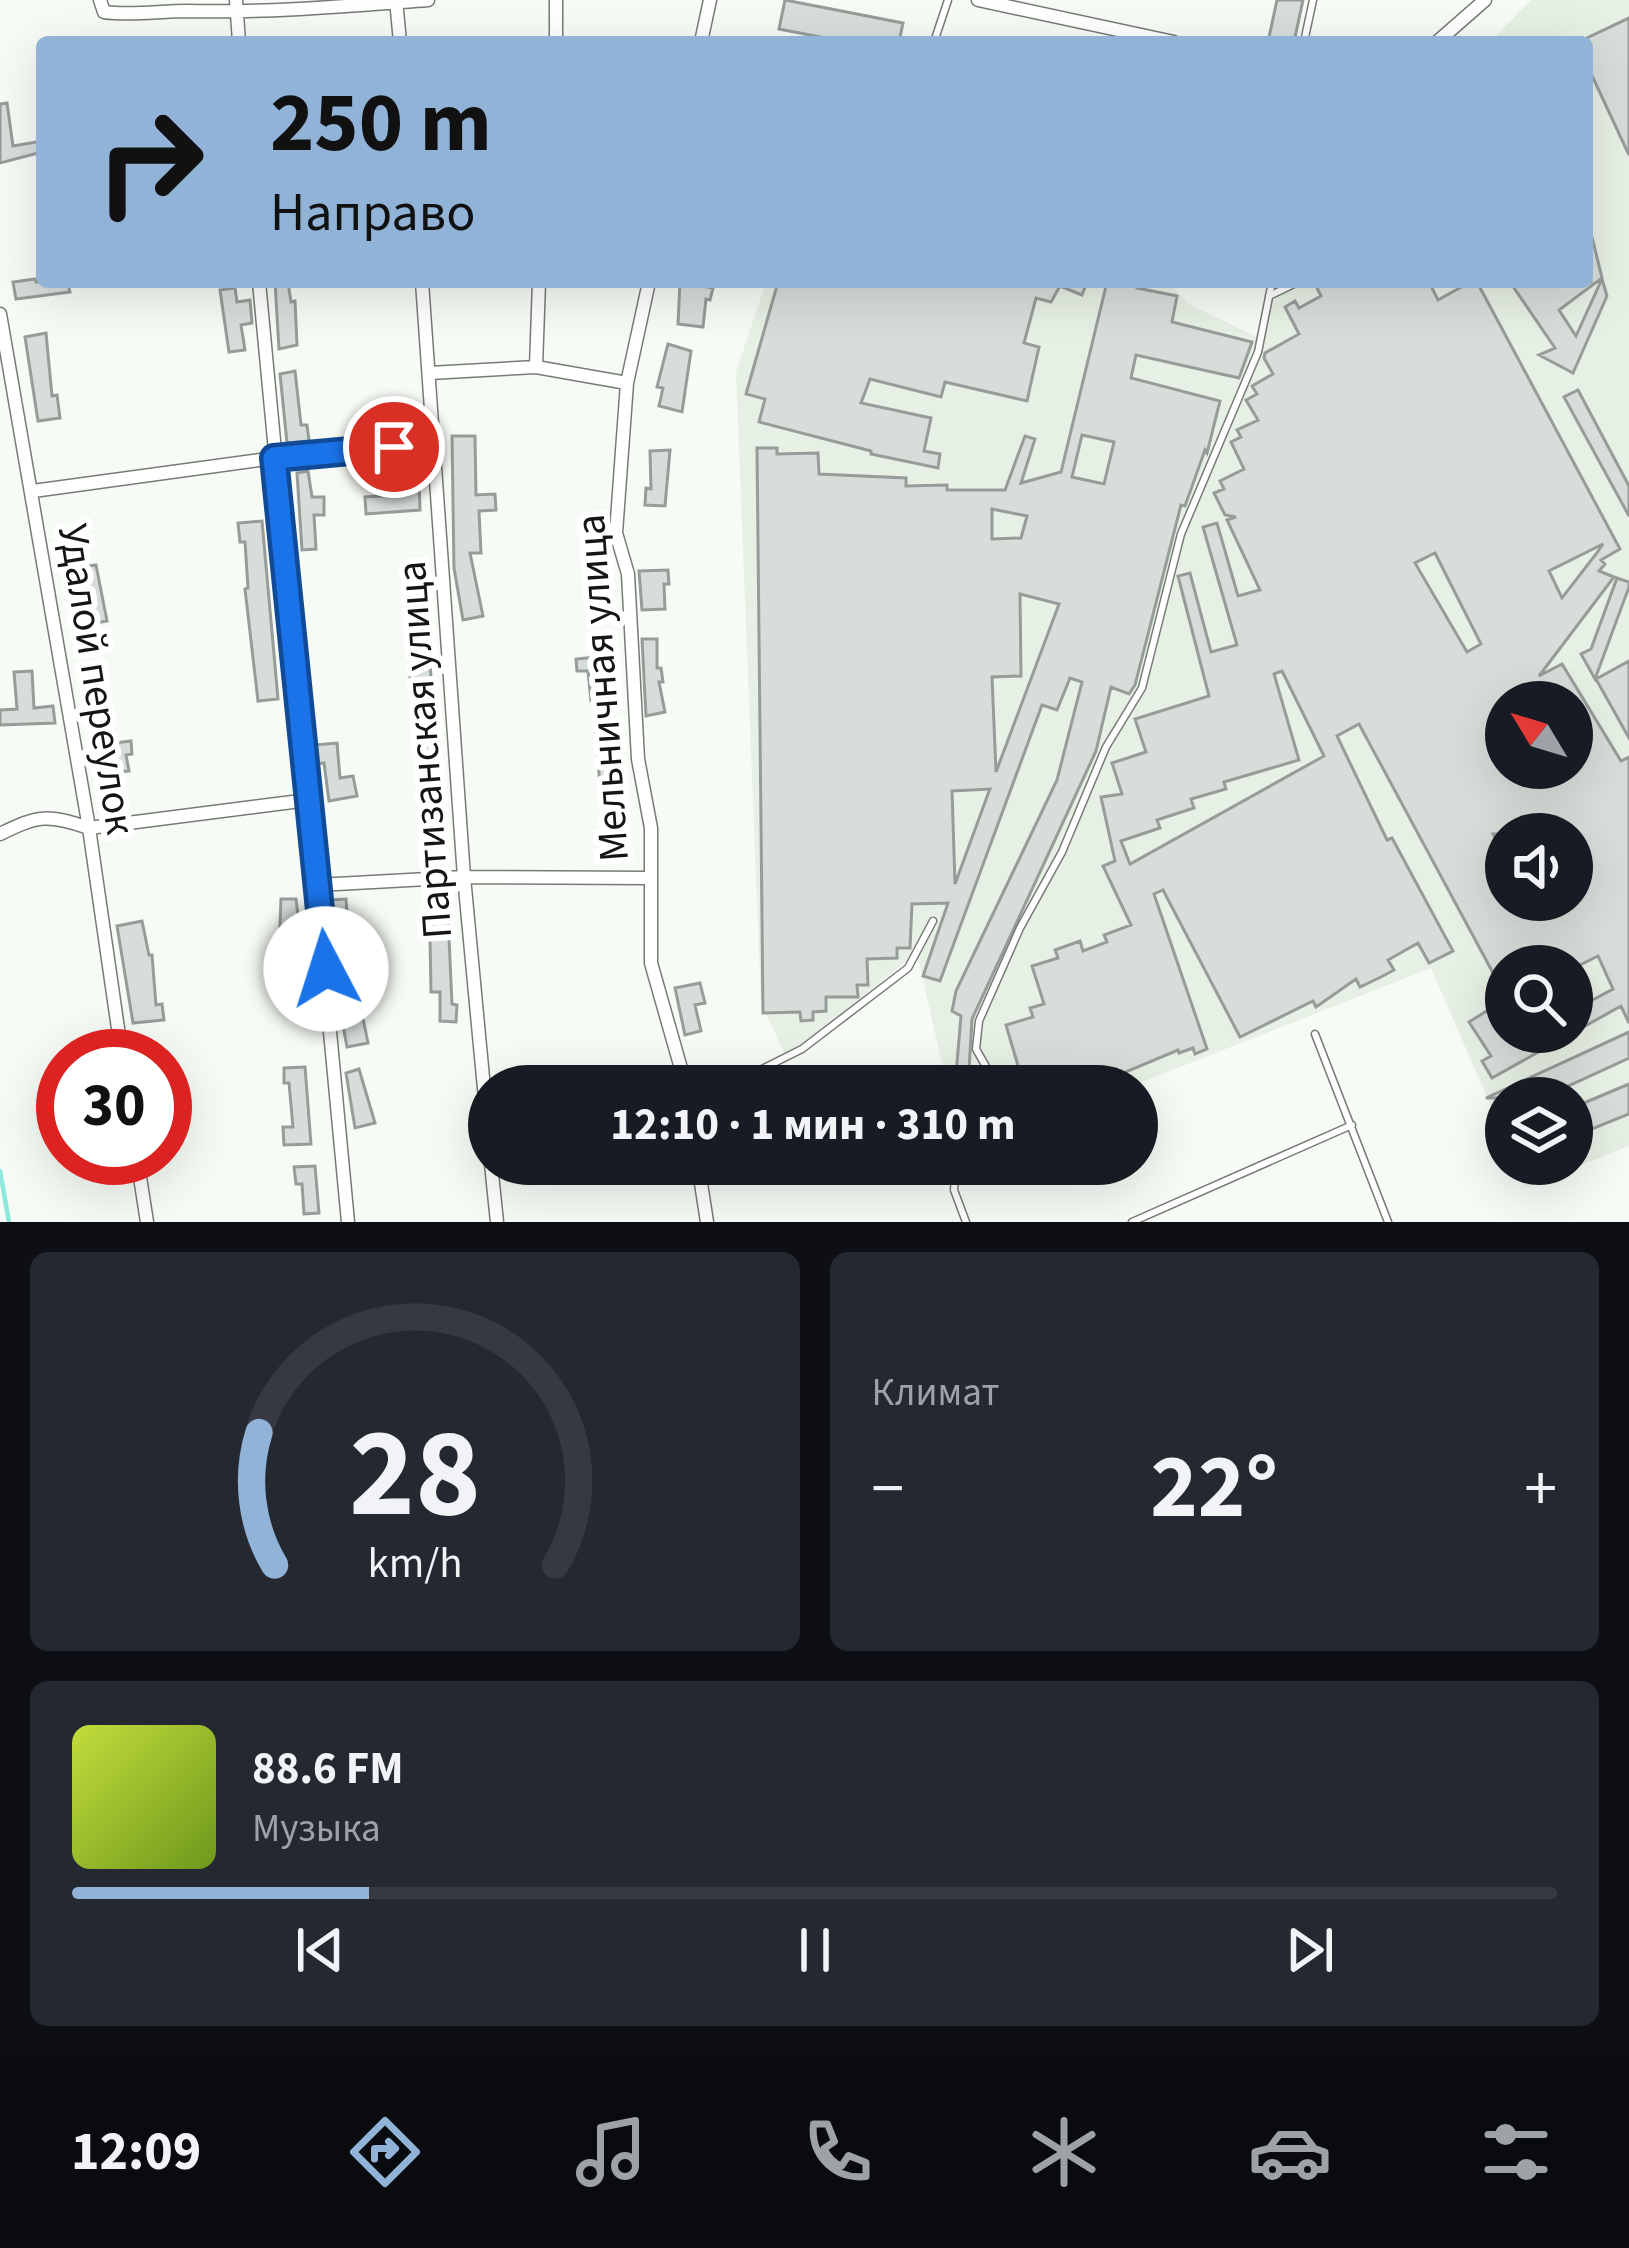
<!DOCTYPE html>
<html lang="ru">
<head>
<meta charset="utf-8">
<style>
	:root { --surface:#171b24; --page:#242831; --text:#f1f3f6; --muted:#9ea1a6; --line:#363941; --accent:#91b3d8 }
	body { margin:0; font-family:"Source Sans 3",sans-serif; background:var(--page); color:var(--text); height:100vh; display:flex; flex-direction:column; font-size:45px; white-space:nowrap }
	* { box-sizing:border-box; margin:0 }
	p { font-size:39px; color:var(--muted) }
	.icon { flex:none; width:66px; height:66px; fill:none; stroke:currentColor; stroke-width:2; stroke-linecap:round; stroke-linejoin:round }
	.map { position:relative; height:1222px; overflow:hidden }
	.panel { display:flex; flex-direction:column; gap:30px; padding:30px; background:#0d0f14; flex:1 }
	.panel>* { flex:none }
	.guide { position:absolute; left:36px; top:36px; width:1557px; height:252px; border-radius:12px; box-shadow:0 12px 48px #0002; background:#91b3d8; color:#111; overflow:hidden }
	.needle { width:78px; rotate:308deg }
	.controls { position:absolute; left:1485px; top:681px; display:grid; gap:24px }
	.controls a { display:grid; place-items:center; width:108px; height:108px; border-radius:50%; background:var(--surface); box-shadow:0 12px 48px #0002; font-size:60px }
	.speed { position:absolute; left:36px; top:1029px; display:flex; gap:24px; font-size:60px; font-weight:700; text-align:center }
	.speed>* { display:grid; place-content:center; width:156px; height:156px; border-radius:50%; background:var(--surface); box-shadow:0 12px 48px #0002; line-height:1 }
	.speed .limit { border:18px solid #d22; background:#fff; color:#111 }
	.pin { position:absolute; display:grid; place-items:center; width:102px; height:102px; color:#fff; margin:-51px; border:6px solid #fff; border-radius:50%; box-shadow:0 3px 12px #0007 }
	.me { position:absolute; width:132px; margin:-66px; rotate:355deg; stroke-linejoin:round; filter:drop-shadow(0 0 9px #0008) }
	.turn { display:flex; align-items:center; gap:42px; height:252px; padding:0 36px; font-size:54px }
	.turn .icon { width:156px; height:156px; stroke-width:2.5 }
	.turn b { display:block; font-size:84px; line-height:102px }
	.big { font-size:90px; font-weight:700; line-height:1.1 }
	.panel .card { flex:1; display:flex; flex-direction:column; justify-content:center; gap:18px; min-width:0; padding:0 42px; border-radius:18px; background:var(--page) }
	.panel .dial { align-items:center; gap:0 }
	.dial svg { height:312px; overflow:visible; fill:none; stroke:var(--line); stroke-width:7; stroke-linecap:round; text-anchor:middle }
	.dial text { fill:var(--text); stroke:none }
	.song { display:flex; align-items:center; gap:36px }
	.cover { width:144px; height:144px; border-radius:18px; background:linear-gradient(135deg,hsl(70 70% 55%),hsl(80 70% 35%)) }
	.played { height:12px; border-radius:6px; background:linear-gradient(90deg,var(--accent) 20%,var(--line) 20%) }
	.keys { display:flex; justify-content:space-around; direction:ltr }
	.heat { display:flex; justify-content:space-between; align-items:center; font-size:66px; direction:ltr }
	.panel .tiles { flex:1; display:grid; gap:30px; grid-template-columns:1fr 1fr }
	.card:last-child { grid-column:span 2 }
	.trip { position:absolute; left:468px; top:1065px; width:690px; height:120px; border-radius:60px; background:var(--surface); box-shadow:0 12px 48px #0002; font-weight:700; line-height:120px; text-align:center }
	.tab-bar { display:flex; height:192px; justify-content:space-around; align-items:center; background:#090b0e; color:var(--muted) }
	.tab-bar .icon { width:84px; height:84px }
	.tab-bar .on { color:var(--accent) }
	.tab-bar b { font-size:54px; color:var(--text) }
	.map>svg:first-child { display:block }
	.built { fill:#e7f0e4; fill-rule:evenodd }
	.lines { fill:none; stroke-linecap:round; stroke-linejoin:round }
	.stream { stroke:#8ae9dc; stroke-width:4.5 }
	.building { fill:#d7deda; stroke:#969d99; stroke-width:3; fill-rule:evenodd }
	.service-casing { stroke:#777b75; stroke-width:9 }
	.minor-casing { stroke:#777b75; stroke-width:15 }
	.service { stroke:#fff; stroke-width:6 }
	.minor { stroke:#fff; stroke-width:12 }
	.route-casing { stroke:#114b97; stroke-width:30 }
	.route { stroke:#1a73e8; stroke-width:21 }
	.labels { text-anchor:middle; stroke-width:12; stroke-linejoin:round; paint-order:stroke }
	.street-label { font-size:42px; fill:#151614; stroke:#fff }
</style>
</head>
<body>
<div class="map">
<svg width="1629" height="1222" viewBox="0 0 1629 1222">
	<rect width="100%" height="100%" fill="#f7fbf5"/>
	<path class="built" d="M1531,0h98v1146l-103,41 -10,-23h56v-66h-66v43l-75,-173 -299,118h-185l-30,-133 -131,104 -25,-54 -25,-631 30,-90h403l18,21 74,36 14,-57h312v-240h-97zM1506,702h66v66h-66zM1506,834h66v66h-66zM1506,966h66v66h-66z"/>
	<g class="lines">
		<path class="stream" d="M0,1171l9,51"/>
	</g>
	<path class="building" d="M785,0l118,23 -4,19h-53l-67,-13z
		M1277,0h26l-9,42h-26z
		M1629,18v137l-42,-90v-27z
		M7,103l6,43 29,-5v11l-42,11v-59z
		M1591,233l11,45 -43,32 17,26 26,-57 5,17 -34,77 -34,-18 16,-7 -45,-66h81l-4,-48z
		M35,279l1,3h31l3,10 -54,7 -3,-17z
		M275,282h13l3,20 4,-1 2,44 -18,4z
		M680,282l33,6 -3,12 -4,-1 -3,28 -25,-3z
		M778,282h309l-5,13 -22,-9 -9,16 -15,-4 -12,45 15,4 -12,54 -82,-19 -4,15 -71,-18 -9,24 70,15 -7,33 16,3 -2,14 -67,-14v-3l-112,-29 6,-23 -19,-5z
		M1107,282h31l-1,6 40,8 -5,26 80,20 -13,36 -103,-23 -5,23 89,23 -13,52 -2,-3 -20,56 -4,-1 -46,180 -6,9 -18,-7 -15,64 -124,268 -4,67h-13l6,-70 -9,-5 4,-20 101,-211 25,-98 -12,-4 -13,32 -15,-5 -102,276 -17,-5 25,-73 -36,1 -2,44h-13v10l-30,1 1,26h-11l1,12h-32v14l-13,1v8l-12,1 -1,-9 -37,1 -6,-565h20v6l41,-1 1,21 87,4v8l41,-1v5h58l20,-54 10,3 -14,44 40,-11zM1082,435l32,7 -10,42 -32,-7zM992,509l35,7 -6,22 -29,1zM1020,594l39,10 -63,168 -4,-95 29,-1zM990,789l-2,5 -33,90 -3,-93z
		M1314,282h115l9,18 25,-14 -3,-4h17l143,267 -19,11 4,4 -6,7 15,6 -75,99 23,-12 59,97 8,-4v266l-8,-17 -129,72 -10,-17 9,-5 -22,-34 37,-23v33l9,11 20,-11h37v-47l11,20 30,-16 -15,-33 -20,10h-72v31l-147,-273 -22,12 50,104 5,-2 61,113 -24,12 -11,-20 -30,17 6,10 -13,7 -21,10 -4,-8 -40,28 -3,-6 -73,36 -77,-147 -9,4 53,155 -12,5 -2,-6 -14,5 -1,-3 -76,32 -1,-4 -26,8h-51l-18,-61 27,-8 -3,-9 14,-4 -12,-38 26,-8 -3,-8 25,-9 3,10 24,-9 -3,-7 27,-10 -28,-59 12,-5 -14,-64 21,-3 -10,-31 34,-11 -11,-33 74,-23 -31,-120 12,-3 21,79 26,-7 -34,-118 14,-4 21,73 22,-6 -33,-70 9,-3 -11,-2 -11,-22 10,-4 -4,-8 24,-12 -13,-27 10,-5 -4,-7 21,-10 -12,-20 11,-6 -5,-8 21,-12 -9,-16 1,-5 34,-19 -14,-27 10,-6 4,7 22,-12zM1603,544l-7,10 -34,44 -13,-27zM1435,553l46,91 -14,8 -52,-89zM1282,671l42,85 -194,108 -9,-23 39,-13 -3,-8 37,-12 -3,-9 35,-10 -2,-7 75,-22 -25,-86zM1506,702h66v66h-66zM1493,834h79v66h-66v-41z
		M235,288l2,14 13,-2 2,23 -11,2 4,25 -16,2 -9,-62z
		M46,333l6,63 5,-1 3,23 -22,3 -13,-84z
		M668,344l23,7 -9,61 -23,-6 4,-18 -6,-1z
		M295,371l6,54h6l2,16 -22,2 -7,-69z
		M1578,390l51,96v30l-65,-119z
		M452,436h23l1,59 19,-1 1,16 -17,1 2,42h-11l13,63 -20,4 -9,-52z
		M670,450l-5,56 -20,-1 1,-17 5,1 -1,-38z
		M308,471l4,26h12v18h-10l2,34 -14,1 -5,-77z
		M397,483h22l1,27 -54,4 -1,-17 32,-2z
		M262,521l16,178 -20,2 -13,-112 3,-1 -3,-46h-5l-2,-19z
		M96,565l11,56 -12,2 3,29 -17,2 -14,-85z
		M668,570l1,14h-5l1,25 -23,1 -3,-39z
		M1617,578l12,4v5l-34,92 -14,-25 10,-5z
		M642,639h15v29h4l2,14h-4l6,30 -19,4z
		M606,656l6,43 -21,2 -3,-30h-11l-1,-12z
		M1629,661v77l-33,-59z
		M430,662l6,97 -16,1 -4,-74 -4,1 -4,-21z
		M32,671l2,37 19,-2 2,17 -55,2v-15l17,-1 -3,-37z
		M617,731l3,54 -20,2 -4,-55z
		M131,741l1,13 -6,1 3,16 -26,3 -4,-29z
		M337,743l3,35 13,-2 4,20 -28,5 -5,-38 -8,1 -2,-19z
		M447,895l5,109 5,1 -1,17 -16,-1v-29h-9l-1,-54 3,-1 -4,-41z
		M281,899h15l10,83 -17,4 1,-35h-11z
		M346,899l3,42 6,-1 2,49 11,54 -21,4 -8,-43 -8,-104z
		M142,921l7,34h3l4,50 6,-1 2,16 -31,3 -16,-97z
		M700,983l5,20 -10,2 6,26 -16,4 -10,-47z
		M1629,1032v26l-87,40h-56z
		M305,1067l6,77 -27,1 -1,-18h10l-4,-44h-5v-15z
		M359,1069l16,54 -20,5 -9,-55z
		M1629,1084v30l-57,23v-29z
		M315,1166l4,47 -15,1 -2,-30h-6l-2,-17z"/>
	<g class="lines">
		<g class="service-casing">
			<path id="service" d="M934,42l14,-42
				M1304,42l9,-42
				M1269,296l29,-14
				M1315,1034l73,188
				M728,1086l74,-37 106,-81 25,-47
				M997,1086l-21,-37 3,-28 41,-93 42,-76 44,-105 36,-59 39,-154 77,-182 14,-70
				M966,1222l-12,-32 1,-12 15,-14
				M1132,1222l220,-97"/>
		</g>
		<g class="minor-casing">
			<path id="minor" d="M100,0l4,12c28,4 55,-1 83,-1 81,2 160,-5 241,-11
				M236,0l3,42
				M396,0l4,42
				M556,0v42
				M978,0l196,42
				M701,42l9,-42
				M1437,42l48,-42
				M259,282l89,940
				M422,282l42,595 25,264
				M649,282l-22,101 -11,150 12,41 10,185 13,69v135l35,123
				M0,314l89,514 33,228
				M536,367l3,-85
				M430,373l106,-6 91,16
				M33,491l241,-33 160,-15
				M0,834c39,-19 47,-20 89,-6l219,-28
				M318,885l146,-8 184,1
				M137,1158l10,64
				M491,1164l6,58
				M698,1164l9,58"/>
		</g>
		<use href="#service" class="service"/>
		<use href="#minor" class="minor"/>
	</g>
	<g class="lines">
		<g class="route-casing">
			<path id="route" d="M326,969l-52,-511 120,-11"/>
		</g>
		<use href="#route" class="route"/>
	</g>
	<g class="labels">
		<g class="street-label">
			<text transform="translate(98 679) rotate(81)" y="15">Удалой переулок</text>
			<text transform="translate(601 688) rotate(-94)" y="15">Мельничная улица</text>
			<text transform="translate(423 750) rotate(-94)" y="15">Партизанская улица</text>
		</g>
	</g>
</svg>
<div class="controls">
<a><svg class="needle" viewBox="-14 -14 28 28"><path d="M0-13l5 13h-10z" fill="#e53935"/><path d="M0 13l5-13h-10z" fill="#9ea1a6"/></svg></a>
<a><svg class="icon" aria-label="sound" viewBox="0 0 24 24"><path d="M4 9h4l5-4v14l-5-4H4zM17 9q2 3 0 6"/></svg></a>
<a><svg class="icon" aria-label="search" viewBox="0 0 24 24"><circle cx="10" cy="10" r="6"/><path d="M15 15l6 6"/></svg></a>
<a><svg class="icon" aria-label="layers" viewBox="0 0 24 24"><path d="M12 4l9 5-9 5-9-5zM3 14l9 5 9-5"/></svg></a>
</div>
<div class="speed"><div class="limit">30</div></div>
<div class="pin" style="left:394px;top:447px;background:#d93025"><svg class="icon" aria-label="arrive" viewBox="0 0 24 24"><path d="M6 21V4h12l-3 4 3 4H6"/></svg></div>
<svg class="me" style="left:326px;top:969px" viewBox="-20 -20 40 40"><circle r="19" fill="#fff"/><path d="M0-13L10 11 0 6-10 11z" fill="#1a73e8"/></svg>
<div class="trip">12:10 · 1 мин · 310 m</div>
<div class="guide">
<div class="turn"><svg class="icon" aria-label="right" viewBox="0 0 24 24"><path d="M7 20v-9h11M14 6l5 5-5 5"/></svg><div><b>250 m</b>Направо</div></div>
</div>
</div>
<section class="panel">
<div class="tiles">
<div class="card dial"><svg viewBox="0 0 100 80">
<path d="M14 69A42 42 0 1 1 86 69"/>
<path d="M14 69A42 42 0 0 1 10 35" stroke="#91b3d8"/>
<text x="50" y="56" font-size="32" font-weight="700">28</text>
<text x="50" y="72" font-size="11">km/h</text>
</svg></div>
<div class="card"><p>Климат</p>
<div class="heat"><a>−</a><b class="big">22°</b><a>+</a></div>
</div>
<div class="card">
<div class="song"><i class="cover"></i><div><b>88.6 FM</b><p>Музыка</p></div></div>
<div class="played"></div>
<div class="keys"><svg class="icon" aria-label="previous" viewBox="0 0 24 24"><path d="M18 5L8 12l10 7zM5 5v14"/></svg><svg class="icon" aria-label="pause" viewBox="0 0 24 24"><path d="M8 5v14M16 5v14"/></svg><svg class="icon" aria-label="next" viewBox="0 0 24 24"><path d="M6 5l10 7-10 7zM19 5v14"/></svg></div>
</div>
</div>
</section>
<nav class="tab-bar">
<b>12:09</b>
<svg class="icon on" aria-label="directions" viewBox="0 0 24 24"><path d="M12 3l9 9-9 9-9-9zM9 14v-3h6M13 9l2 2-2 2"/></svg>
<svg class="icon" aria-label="music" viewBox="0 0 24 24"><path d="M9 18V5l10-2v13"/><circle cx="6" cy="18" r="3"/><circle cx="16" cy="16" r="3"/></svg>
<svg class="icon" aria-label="phone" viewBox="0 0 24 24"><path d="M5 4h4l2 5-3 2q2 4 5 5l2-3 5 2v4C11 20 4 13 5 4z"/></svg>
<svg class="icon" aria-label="climate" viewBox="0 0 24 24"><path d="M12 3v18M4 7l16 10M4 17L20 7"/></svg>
<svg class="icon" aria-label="car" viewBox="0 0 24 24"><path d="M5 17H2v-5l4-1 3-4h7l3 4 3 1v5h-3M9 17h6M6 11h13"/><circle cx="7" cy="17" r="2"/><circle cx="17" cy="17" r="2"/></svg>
<svg class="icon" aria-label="filters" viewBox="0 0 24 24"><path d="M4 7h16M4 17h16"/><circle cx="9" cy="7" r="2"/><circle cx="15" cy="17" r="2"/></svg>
</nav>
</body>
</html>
